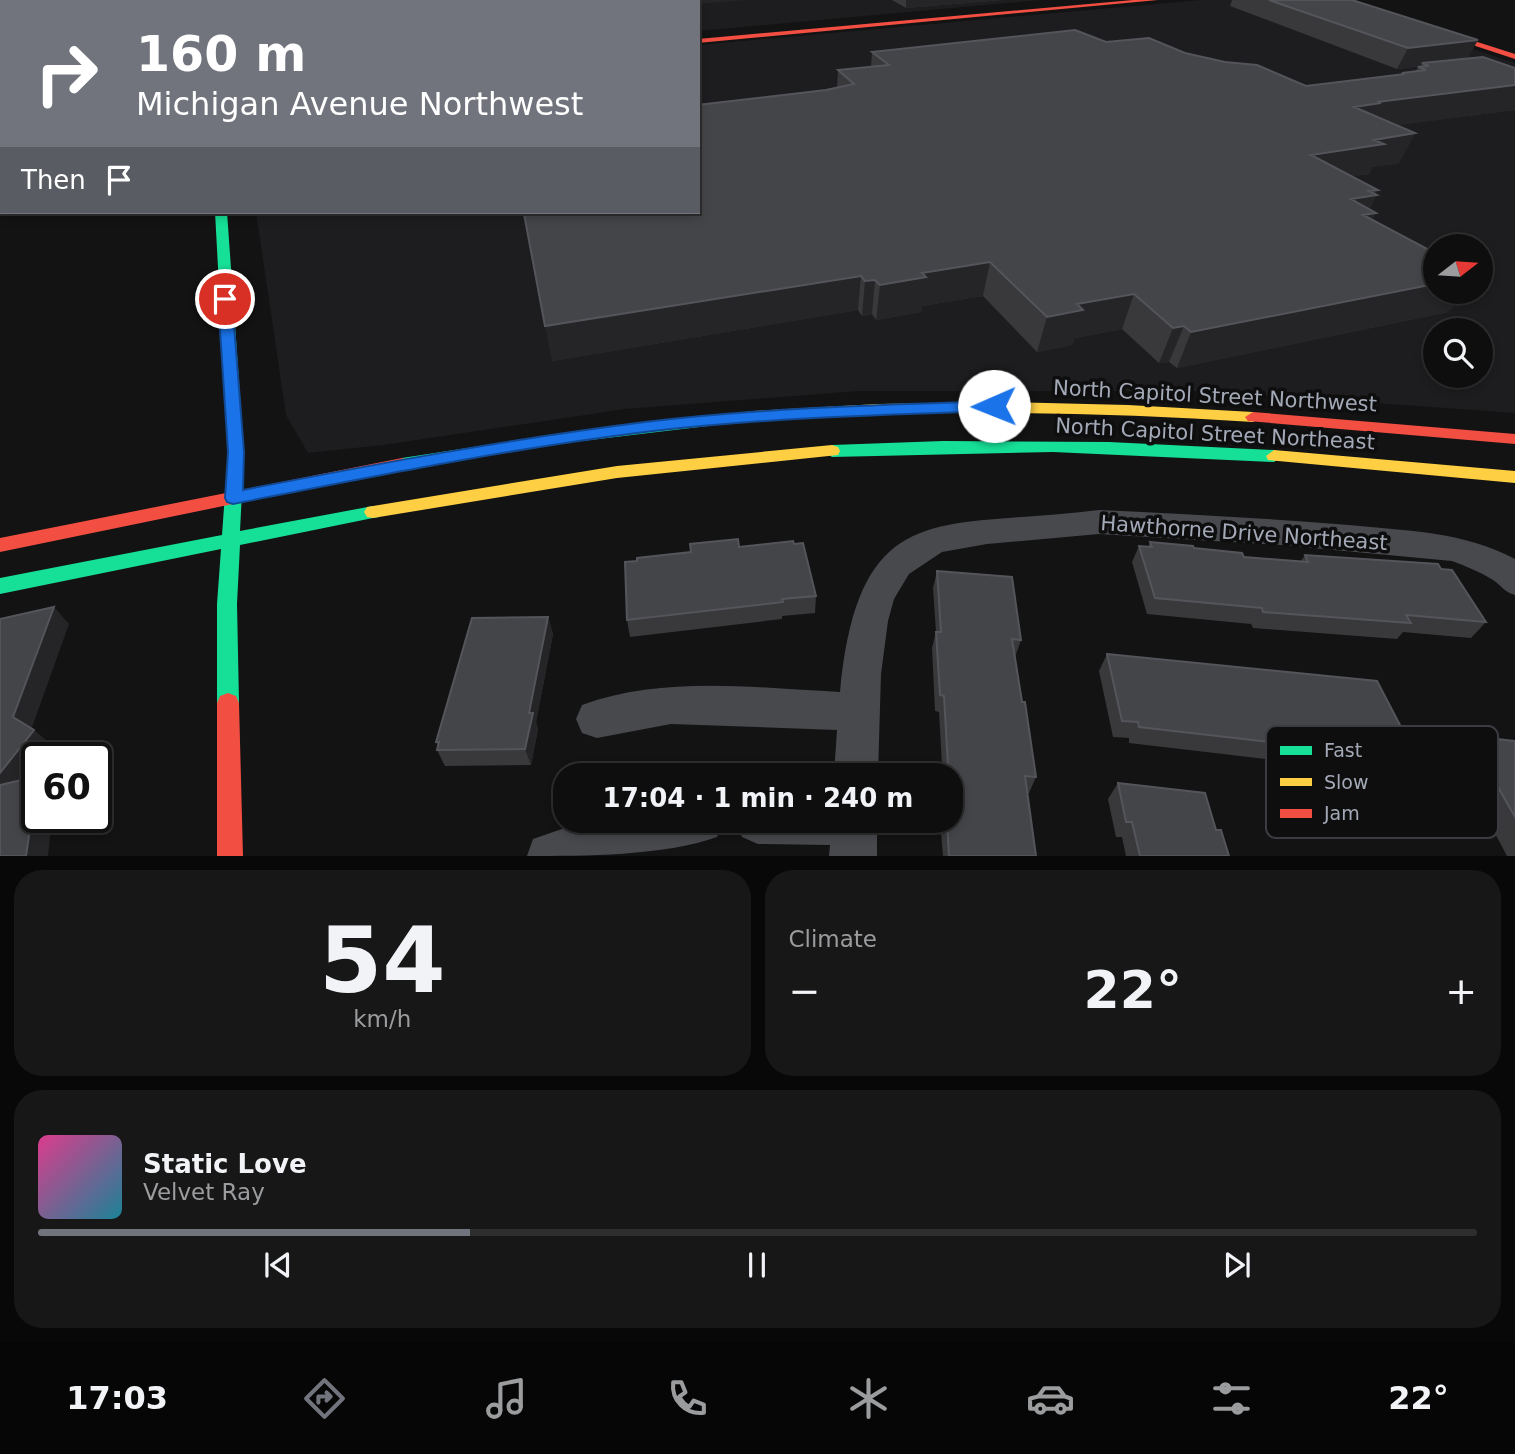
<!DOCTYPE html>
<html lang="en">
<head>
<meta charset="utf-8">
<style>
	:root { --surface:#0e0e0f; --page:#171718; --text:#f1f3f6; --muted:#9b9c9e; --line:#2e2e2f; --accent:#71747d }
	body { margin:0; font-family:"DejaVu Sans",sans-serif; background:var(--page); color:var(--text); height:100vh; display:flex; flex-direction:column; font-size:26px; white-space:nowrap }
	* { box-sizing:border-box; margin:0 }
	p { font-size:23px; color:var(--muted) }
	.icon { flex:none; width:38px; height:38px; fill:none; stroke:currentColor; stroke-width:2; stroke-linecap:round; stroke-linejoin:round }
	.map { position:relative; height:856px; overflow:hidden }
	.panel { display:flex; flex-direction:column; gap:14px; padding:14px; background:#080808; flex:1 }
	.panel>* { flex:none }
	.guide { position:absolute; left:0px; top:0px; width:700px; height:214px; box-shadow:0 4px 10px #0003,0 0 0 2px var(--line); background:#71747d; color:#fff; overflow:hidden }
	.needle { width:46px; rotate:73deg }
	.controls { position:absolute; left:1423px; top:234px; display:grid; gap:14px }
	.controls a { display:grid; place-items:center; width:70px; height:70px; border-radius:50%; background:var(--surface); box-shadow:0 4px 10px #0003,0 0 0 2px var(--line); font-size:35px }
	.speed { position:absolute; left:21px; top:742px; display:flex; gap:14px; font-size:35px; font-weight:700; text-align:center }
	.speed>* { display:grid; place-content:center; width:91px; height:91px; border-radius:50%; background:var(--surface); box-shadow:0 4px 10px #0003,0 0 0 2px var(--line); line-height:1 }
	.speed .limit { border:4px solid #111; border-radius:10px; background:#fff; color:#111 }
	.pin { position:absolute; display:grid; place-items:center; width:60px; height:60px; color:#fff; margin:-30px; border:4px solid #fff; border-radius:50%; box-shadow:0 2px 7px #0007 }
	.me { position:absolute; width:77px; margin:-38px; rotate:269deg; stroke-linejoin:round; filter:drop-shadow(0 0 5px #0008) }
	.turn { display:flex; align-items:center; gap:24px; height:147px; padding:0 21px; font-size:32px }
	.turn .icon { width:91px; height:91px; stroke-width:2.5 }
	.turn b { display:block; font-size:49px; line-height:60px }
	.then { display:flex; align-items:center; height:66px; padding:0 21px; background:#0003; gap:14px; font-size:26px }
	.big { font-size:52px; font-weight:600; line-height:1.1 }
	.panel .card { flex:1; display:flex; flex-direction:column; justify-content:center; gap:10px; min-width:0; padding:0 24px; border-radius:28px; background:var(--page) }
	.panel .dial { align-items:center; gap:0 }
	.dial b { font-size:91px; line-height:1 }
	.song { display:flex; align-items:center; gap:21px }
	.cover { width:84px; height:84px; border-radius:10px; background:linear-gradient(135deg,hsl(330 70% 55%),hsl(190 70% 35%)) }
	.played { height:7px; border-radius:4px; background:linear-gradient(90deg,var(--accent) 30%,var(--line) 30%) }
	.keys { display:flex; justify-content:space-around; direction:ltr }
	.heat { display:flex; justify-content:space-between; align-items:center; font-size:38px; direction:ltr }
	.panel .tiles { flex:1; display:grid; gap:14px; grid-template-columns:1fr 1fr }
	.card:last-child { grid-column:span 2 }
	.trip { position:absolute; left:553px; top:763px; width:410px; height:70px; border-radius:28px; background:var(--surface); box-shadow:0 4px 10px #0003,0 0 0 2px var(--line); font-weight:600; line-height:70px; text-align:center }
	.tab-bar { display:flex; height:112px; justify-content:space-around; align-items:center; background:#060606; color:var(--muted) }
	.tab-bar .icon { width:49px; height:49px }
	.tab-bar .on { color:var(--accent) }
	.tab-bar b { font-size:32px; color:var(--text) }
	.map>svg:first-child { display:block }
	.built { fill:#1d1d20; fill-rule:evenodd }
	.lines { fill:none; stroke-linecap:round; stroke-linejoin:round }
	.street { fill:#47494d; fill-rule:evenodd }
	.fast { fill:#16e098; fill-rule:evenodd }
	.slow { fill:#ffcf43; fill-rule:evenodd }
	.jam { fill:#f24e42; fill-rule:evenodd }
	.wall { fill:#39393c }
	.shaded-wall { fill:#252527 }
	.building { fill:#444549; stroke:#53555a; stroke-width:2 }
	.route { fill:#1a73e8; stroke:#114b97; stroke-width:2 }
	.labels { text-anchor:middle; stroke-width:7; stroke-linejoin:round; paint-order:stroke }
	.street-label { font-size:21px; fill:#a3a9b6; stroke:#0e0e0f }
	.key { fill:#0e0e0f; stroke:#3b3c41; stroke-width:2 }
	.key-label { font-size:19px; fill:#a3a9b6 }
</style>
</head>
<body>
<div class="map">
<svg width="1515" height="856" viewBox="0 0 1515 856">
	<rect width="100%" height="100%" fill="#131314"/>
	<path class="built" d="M592,0h449l-343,31v-29h-111z
		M1201,0h124l190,63v350l-306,-22h-350l-234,18 -242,36 -75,8 -22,-38 -30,-203h442v-167zM1435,247h45v45h-45zM1435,331h45v45h-45z"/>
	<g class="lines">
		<path class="street" d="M1099,510c84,4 167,8 250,15 59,6 113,6 166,34v36c-11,-3 -13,-9 -22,-15 -13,-8 -27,-14 -41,-19l-171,-16 -182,-11 -112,10 -45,8 -33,22 -15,25 -6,22 -7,53 -3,101h-44l3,-45 -166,-6 -74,14 -15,-5 -6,-14 6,-14c81,-30 174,-17 258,-13 19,-199 102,-162 259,-182z
			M585,821h139l-7,16c-52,19 -134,19 -190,19l6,-17z
			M735,821h142v35h-48l1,-11 -72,-1 -16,-7z"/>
		<path class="fast" d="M261,0h6l-7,2z
			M215,212h12l17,240 -4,79 133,-25 6,1 3,5 -3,5 -6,1 -133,27 -3,59 2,99 -3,7 -8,3 -8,-3 -3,-7v-99l4,-55 -221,45v-16l222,-43 6,-83z
			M753,411l8,5 -3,4 -193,23 -163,27 -8,-6 8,-6 163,-25z
			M943,441l166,1 165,8 8,6 -8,6 -221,-10 -221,5 -8,-6 8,-6z"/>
		<path class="slow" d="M1003,402l125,3 125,7 8,5 -8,5c-167,-11 -333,-13 -500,-1l-8,-5 8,-5 125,-7z
			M832,445l6,2 2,4 -2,4 -221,23 -244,40 -6,-1 -3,-5 3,-5 6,-1 244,-40z
			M1274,450l241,21v12l-247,-23 -2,-4z"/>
		<path class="jam" d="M1133,0h25l-460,43v-4z
			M1336,0h10l169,54v5z
			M0,99h2v6h-2z
			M1253,412l262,22v10l-267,-23 -3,-4z
			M402,458l6,2 2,4 -2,4 -408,84v-14z
			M228,693l8,3 3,7 4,153h-26v-153l3,-7z"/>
	</g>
	<path class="wall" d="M892,0h110l-96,8z
		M1232,0h120l116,58 47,52 -119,15 19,8 -16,30 -27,4 -3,7 -17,2 24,18 -7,15 3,11 81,88 -4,1 -1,3 -271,56 -8,-6 -10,1 -37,-34 -47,9 -3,7 -35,7 -54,-56 -61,10 -1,6 -45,8 -4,-6 -10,2 -4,-6 -306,51 146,-149 128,-122 11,-2 1,-18 33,-3 1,-15 234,-10 79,11 121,33 95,-11 1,-2 14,-2 2,-4 3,-1 -24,3 -167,-63z
		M1150,542l44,6 50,9 56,5 5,-7 181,67 -15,16 -68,-6 -6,7 -144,-11 -2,-4 -104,-10 -15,-52 7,-16 9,1z
		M739,547l77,49 -1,17 -33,3v3l-152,18 -3,-17z
		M937,571l84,69 -6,17 21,120 -7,16h-2l9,63h-93l-3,-35h10v-46h-11l3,-10 -3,-53 -4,-1 -3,-63 4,-16 -3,-44z
		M548,617l5,17 -17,88 2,7 -7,36 -86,1 -8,-16 1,-4 -2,-4z
		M1107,654l307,98 -17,16h-7l-5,5 -256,-30v-5l-16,-1 -14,-66z
		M1469,736l46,5v115h-8l-55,-104z
		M1118,783l98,47 13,26h-103l-4,-19h-6l-8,-38z"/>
	<path class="shaded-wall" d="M81,0h13l1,2h-16z
		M298,0h104l-24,2h-79z
		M595,0h150l-47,4v-2h-103z
		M906,0h96l-96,8z
		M1478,40l-11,20 -45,3 -1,3 -24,3 11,-21z
		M0,50h2v17h-2z
		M1515,85v25l-146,19 -15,-22 23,-5z
		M1415,133l-16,30 -27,4 -3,7 -72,11 14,-30 63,-15z
		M1378,190l-3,5h2l-10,19 9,-1 -18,32 -7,-46 18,-8z
		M990,262l-7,34 -61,10 -1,6 -45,8 4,-35 42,-12z
		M861,276l-3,34 -306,51 -7,-35z
		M875,280l-3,34 -10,2 3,-35z
		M1435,284v8h28l-10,16 -4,1 -1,3 -271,56 14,-36z
		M1134,294l-12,35 -47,9 -3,7 -35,7 10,-35 30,-13z
		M1184,326l-15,36 -10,1 14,-35z
		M54,607l15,17 -39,109 -17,-16z
		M548,617l5,17 -17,88 2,7 -7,36 -6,-16 4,-36z
		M34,730l18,15 -10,13h-5v7l-29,38 -8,-7v-23z
		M34,777l3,2v38h11l-1,9 4,3 -3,27h-22l1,-40z"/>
	<path class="building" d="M0,0h81l-2,2h-77v48h-2z
		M1269,0h83l126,40 -70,8z
		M1075,30l31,12 43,-4 36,15 40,9 32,3 49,21 99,-12 -3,-1 24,-3 -8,-3 11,-1 -7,-3 61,-6 32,11v17l-138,17 4,1 -27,4 61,26 -41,7 10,4 -73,11 67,35 -9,1 8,4 -26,4 25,14 -13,2 72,38v31l-244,48 -7,-6 -11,2 -39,-34 -57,10 6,6 -36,7 -57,-55 -68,11 4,4 -46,8 -5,-5 -10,1 -4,-5 -316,50 -21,-112 20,-2h154v-107l128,-15 28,-6 -16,-14 51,-5 -17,-13z
		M738,539l1,8 54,-6 1,3 9,-1 13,53 -34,3 1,3 -156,18 -2,-58 12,-1v-3l54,-6 -1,-8z
		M1150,542l43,4 1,2 48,5 2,4 64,5 -3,-7 133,9 3,5 11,1 34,52 -80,-7 5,8 -148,-11 -1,-4 -107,-10 -16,-52 13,1z
		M937,571l75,6 9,63 -9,-1 10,63h3l11,75 -11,-1 11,80h-87l-2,-35h3v-46h-7l-1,-10 6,1 -4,-70 -4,-1 -4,-63h5z
		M54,607l-41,110 21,13 -34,43v-154z
		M548,617l-19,96h4l-8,36 -88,1 2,-8h-3l36,-124z
		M1107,654l270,27 37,71 -15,-1 2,6 -262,-30 -1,-5 -16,-1z
		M1469,736l46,5v76z
		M34,777l-7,39 5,-1 -6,41h-26v-71z
		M1118,783l87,10 11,37h5l8,26h-89l-8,-34h-6z"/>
	<path class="route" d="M225,295l7,4 12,153 -1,38c133,-26 267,-51 402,-68 116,-14 232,-17 349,-21l8,5 -8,5c-116,4 -233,7 -349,21 -138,17 -275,45 -412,72l-6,-2 -2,-4 3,-46 -10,-153z"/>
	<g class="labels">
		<g class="street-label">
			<text transform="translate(1215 396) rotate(3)" y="7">North Capitol Street Northwest</text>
			<text transform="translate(1215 434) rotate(3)" y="7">North Capitol Street Northeast</text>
			<text transform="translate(1244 533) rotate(4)" y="7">Hawthorne Drive Northeast</text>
		</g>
	</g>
	<rect x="1266" y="726" width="232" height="112" rx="10" class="key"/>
	<rect x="1280" y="746" width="32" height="9" fill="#16e098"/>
	<rect x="1280" y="778" width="32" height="8" fill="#ffcf43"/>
	<rect x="1280" y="809" width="32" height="9" fill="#f24e42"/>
	<g class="key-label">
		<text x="1324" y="757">Fast</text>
		<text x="1324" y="789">Slow</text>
		<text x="1324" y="820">Jam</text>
	</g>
</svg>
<div class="controls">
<a><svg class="needle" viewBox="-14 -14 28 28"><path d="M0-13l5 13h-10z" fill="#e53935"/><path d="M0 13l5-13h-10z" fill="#9b9c9e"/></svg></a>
<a><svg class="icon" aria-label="search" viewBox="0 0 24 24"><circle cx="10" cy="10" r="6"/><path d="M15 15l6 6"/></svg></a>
</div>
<div class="speed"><div class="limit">60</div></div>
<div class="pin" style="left:225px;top:299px;background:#d93025"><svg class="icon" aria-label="arrive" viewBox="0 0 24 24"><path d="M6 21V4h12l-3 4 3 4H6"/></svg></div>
<svg class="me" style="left:994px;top:406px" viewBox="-20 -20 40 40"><circle r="19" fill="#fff"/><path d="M0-13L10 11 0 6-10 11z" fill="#1a73e8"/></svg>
<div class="trip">17:04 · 1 min · 240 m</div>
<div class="guide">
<div class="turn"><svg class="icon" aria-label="right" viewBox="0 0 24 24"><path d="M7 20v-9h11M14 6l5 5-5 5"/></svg><div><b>160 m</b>Michigan Avenue Northwest</div></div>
<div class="then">Then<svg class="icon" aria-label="arrive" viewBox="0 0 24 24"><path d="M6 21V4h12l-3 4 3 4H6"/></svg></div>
</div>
</div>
<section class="panel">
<div class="tiles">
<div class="card dial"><b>54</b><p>km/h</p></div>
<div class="card"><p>Climate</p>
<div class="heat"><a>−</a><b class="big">22°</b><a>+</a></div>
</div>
<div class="card">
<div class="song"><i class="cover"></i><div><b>Static Love</b><p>Velvet Ray</p></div></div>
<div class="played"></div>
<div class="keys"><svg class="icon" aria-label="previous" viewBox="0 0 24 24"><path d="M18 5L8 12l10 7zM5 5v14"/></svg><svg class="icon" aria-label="pause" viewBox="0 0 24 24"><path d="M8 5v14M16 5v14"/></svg><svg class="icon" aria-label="next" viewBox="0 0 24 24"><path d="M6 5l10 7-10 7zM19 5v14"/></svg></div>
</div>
</div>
</section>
<nav class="tab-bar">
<b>17:03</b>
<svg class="icon on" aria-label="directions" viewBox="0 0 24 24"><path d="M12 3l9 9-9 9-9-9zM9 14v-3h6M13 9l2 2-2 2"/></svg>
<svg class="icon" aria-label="music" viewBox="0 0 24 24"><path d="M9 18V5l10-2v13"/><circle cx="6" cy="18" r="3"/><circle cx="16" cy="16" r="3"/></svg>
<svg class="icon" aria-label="phone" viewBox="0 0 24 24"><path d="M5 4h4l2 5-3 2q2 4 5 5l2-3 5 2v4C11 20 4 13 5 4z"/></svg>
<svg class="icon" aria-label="climate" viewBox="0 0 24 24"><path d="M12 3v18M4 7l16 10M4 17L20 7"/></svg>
<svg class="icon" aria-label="car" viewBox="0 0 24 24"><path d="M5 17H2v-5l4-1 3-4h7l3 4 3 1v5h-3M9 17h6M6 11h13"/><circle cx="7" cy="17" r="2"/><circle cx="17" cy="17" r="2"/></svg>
<svg class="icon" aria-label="filters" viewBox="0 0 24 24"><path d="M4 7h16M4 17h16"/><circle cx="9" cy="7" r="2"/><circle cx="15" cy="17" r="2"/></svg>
<b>22°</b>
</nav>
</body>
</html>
